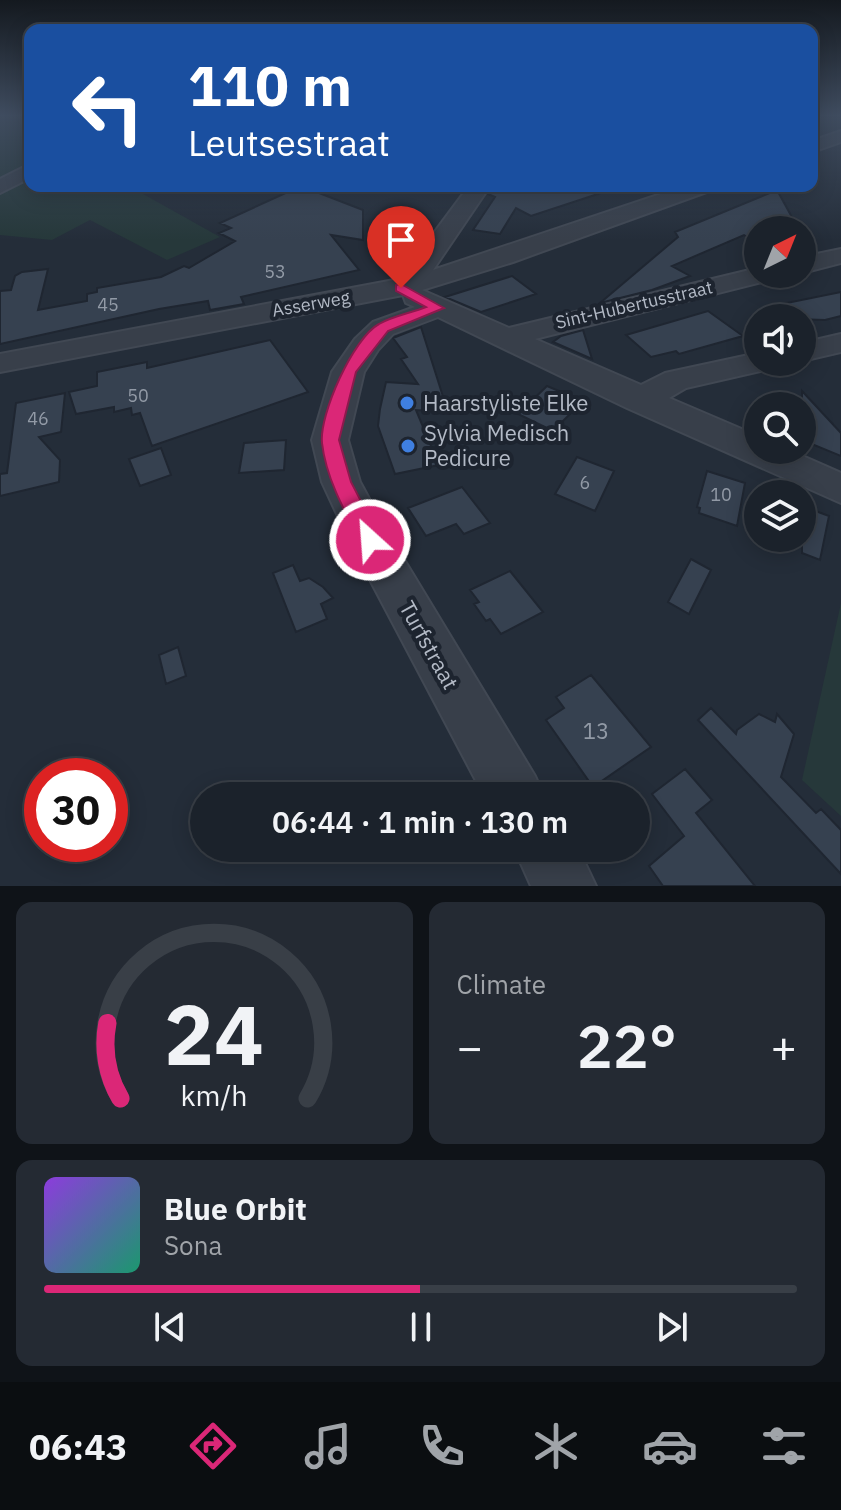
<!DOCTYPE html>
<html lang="en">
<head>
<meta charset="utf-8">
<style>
	:root { --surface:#1b222b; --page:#242a33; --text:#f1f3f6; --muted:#a0a4a9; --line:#393f47; --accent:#db2777 }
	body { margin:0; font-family:"IBM Plex Sans",sans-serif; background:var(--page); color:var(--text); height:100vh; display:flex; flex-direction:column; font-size:30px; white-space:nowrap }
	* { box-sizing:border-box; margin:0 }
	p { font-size:26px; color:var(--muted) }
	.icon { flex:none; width:44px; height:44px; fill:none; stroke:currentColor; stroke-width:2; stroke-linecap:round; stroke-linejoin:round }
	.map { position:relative; height:886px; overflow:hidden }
	.side { display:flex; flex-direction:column; gap:16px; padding:16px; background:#0f1318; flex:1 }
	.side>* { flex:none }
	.hud { position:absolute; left:24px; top:24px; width:794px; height:168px; border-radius:16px; box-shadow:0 4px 20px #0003,0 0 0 2px var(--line); background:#1a4fa0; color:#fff; overflow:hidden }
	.needle { width:52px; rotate:43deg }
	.controls { position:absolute; left:744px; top:216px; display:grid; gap:16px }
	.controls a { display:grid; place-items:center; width:72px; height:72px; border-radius:50%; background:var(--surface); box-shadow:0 4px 20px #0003,0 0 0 2px var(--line); font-size:40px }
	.speed { position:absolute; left:24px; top:758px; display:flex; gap:16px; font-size:40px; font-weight:700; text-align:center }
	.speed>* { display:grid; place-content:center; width:104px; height:104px; border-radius:50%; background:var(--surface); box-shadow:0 4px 20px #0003,0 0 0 2px var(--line); line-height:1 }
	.speed .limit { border:12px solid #d22; background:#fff; color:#111 }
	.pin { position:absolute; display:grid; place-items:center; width:68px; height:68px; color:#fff; margin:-82px -34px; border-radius:50% 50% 50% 0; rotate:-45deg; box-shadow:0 0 8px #0007 }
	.pin .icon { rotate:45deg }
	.me { position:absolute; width:88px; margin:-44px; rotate:334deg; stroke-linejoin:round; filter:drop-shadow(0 0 6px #0008) }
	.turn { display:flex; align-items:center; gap:28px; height:168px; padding:0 32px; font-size:36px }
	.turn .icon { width:104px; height:104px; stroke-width:2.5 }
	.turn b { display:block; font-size:56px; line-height:68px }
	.big { font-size:60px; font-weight:600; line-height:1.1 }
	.side .tile { flex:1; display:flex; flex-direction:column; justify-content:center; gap:12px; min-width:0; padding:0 28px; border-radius:16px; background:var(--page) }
	.side .dial { align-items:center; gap:0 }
	.dial svg { height:208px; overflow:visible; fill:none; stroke:var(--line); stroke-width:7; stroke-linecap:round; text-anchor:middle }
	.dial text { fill:var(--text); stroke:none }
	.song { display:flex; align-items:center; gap:24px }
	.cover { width:96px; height:96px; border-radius:12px; background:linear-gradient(135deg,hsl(270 70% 55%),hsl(160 70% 35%)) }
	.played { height:8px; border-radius:4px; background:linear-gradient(90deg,var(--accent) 50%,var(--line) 50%) }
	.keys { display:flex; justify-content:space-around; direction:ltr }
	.heat { display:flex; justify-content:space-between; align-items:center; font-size:44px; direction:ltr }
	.side .tiles { flex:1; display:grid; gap:16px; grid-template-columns:1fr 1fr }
	.tile:last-child { grid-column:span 2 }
	.trip { position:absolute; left:190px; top:782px; width:460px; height:80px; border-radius:40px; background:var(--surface); box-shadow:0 4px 20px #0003,0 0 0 2px var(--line); font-weight:600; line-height:80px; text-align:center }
	.menu { display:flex; height:128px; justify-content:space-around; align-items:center; background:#0b0e11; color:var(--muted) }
	.menu .icon { width:56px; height:56px }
	.menu .on { color:var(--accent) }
	.menu b { font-size:36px; color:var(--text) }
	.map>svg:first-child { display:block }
	.green { fill:#26383a }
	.building { fill:#364150; stroke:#1f2631; stroke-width:2 }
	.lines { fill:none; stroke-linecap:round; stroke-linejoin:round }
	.minor-casing { stroke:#414853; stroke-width:4 }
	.minor { fill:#383f4a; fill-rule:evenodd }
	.route { fill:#db2777; stroke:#8e194d; stroke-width:2 }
	.shop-dot { fill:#3f7fe0; stroke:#1d242f; stroke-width:3 }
	.labels { text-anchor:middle; stroke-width:8; stroke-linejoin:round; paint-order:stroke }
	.number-label { font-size:18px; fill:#929aa6 }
	.far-street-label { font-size:18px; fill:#b3bac6; stroke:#1d242f }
	.poi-label { font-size:22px; fill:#b3bac6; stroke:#1d242f; text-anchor:start }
	.street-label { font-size:22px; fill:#b3bac6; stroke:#1d242f }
	.near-number-label { font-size:22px; fill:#929aa6 }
</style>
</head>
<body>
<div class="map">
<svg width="841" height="886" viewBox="0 0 841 886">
	<rect width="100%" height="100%" fill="#242d39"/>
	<path class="green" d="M0,116h30v70h112l-6,4 84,47 -53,23 -77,-40 -38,20 -52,-5z
		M841,603v213l-39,-36z"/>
	<path class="building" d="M301,186l62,24v30l-32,-5 28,35 -118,27 3,7 -34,6 -2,-9 -49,8 -159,35v-53l11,-1 4,-14 7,-4 26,-3 -10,41 49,-9v-7l10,-2v-4l64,-11 23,-11 5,2 46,-27 -16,-8 12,-5 -11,-5z
		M493,186h116l1,4 -79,26 -15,-8 -16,26 -27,-4 22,-33 -7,-3z
		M777,190l22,40h-41v13l-14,-8 -72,31 18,10 -38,14 -52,13 78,-66 -3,-5z
		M512,276l24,18 -55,18 -36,-15z
		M841,292v24l-16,4 -62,-2 -1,-10z
		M708,311l35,25 -64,18 -3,-3 -25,6 -25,-22z
		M421,327l24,76 -4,2 -8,-11 -1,17 -16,-1 23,55 -44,9 -17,-48 2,-17 6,-27 32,2 -17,-25 6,-2 -14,-19z
		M583,330l9,29 -39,-17 8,-6z
		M270,340l38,52 -156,54 -12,-33 -8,2 -1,-7 -17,4v-5l-38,7 -7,-22 28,-6v-14l50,-10v6z
		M547,386l36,15 -30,30 -35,-17z
		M802,391l39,42v23l-39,-16z
		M65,393l-4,39 -22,5 21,23 -1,22 -59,14v-22l7,-1 9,-70z
		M286,440l-2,30 -45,3 5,-30z
		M161,448l10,27 -31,11 -11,-27z
		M577,457l37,14 -19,40 -40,-17z
		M707,471l38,12 -8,43 -38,-13 1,-5 -3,-1z
		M462,487l28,36 -26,11 -8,-10 -30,12 -18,-28z
		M802,506l27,10 -9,44 -18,-7z
		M691,559l20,11 -22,44 -21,-12z
		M293,565l7,16 9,-3 14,9 10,11 -12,6 6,15 -31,13 -23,-59z
		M510,571l33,41 -42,22 -11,-15 -4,2 -12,-17 5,-2 -9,-12z
		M178,647l8,29 -20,8 -7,-29z
		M591,675l60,72 -58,40 -47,-67 18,-12 -8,-11z
		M711,708l25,26 1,-4 22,-16 16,8 2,-8 17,20 -13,43 35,36 5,-4 20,21v44l-143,-154z
		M685,769l27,31 -16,13 59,73h-92l-14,-20 35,-30 -32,-42z"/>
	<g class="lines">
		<g class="minor-casing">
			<path id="minor" d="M841,131v11l-29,10v-11z
				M30,164v14l-30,15v-14z
				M469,186h21l-57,84 252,-84h30l-3,4 -199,72 -91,28 87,38 249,-60v6h20l-4,5 -239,60 106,46 24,-12 93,-20v9h16l-5,7 -83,19 -17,10 89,38v14h31l52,23v30l-214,-95 -189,-91 -45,17 -15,16 -14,22 -16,68 12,42 25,46 150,248 9,20h-60l-135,-256 -27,-58 -10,-42 20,-68 23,-33 18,-17 42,-15 -9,-4 -3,-8 -403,77v-18l410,-77 -3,-8z
				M841,249v14l-39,10v-16z
				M841,334v18l-39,9v-18z
				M514,848h64l18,38h-65z"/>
		</g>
		<use href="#minor" class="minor"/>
	</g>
	<linearGradient id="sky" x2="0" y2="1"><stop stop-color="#14191f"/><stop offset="0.48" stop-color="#3f4c5f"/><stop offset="1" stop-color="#3f4c5f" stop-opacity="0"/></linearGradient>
	<rect width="841" height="240" fill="url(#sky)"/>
	<path class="route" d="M401,284l43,24 -56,23 -32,41 -17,68 12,42 30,58 -4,6 -7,3 -7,-3c-17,-32 -37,-67 -41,-103 -3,-28 31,-105 57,-119 14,-8 32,-11 47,-17l-30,-16v-6z"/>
	<g class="shop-dot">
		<circle cx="407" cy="403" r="8"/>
		<circle cx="408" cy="446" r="8"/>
	</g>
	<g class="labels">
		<g class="number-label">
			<text x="275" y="278">53</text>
			<text x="108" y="311">45</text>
			<text x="138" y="402">50</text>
			<text x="38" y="425">46</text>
			<text x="585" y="489">6</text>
			<text x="721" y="501">10</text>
		</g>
		<g class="far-street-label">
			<text transform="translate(311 304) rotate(-10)" y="6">Asserweg</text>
			<text transform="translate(634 305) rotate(-13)" y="6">Sint-Hubertusstraat</text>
		</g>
		<g class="poi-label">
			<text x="423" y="411">Haarstyliste Elke</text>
			<text x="424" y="441">Sylvia Medisch<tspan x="424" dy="25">Pedicure</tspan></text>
		</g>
		<g class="street-label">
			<text transform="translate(429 645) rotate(61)" y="8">Turfstraat</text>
		</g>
		<g class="near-number-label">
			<text x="596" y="739">13</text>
		</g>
	</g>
</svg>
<div class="controls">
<a><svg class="needle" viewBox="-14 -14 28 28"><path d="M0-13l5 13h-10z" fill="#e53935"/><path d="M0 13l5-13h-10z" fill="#a0a4a9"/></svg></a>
<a><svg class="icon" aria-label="sound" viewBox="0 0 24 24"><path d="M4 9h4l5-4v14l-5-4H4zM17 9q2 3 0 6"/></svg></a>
<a><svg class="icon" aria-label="search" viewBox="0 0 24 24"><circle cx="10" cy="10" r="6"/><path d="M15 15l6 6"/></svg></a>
<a><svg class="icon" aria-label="layers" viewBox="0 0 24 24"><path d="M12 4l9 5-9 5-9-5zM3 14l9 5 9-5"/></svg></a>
</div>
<div class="speed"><div class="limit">30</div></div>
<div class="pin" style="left:401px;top:288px;background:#d93025"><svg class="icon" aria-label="arrive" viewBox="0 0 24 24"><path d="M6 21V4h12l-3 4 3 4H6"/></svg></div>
<svg class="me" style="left:370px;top:540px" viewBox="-20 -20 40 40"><circle r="17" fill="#db2777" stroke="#fff" stroke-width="3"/><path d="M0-11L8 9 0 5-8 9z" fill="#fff"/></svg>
<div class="trip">06:44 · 1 min · 130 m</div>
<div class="hud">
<div class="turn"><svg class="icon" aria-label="left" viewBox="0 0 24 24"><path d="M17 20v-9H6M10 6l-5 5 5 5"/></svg><div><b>110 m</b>Leutsestraat</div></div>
</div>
</div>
<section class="side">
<div class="tiles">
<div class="tile dial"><svg viewBox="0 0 100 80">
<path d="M14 69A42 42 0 1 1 86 69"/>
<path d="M14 69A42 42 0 0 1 9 40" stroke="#db2777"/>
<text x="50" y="56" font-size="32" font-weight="700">24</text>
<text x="50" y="72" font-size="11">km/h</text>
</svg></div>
<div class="tile"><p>Climate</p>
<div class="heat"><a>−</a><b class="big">22°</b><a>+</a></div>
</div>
<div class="tile">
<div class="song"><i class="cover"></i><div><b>Blue Orbit</b><p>Sona</p></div></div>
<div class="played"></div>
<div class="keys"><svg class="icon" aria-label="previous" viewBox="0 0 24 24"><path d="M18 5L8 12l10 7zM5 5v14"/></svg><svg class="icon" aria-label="pause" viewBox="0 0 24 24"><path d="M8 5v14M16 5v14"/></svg><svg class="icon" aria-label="next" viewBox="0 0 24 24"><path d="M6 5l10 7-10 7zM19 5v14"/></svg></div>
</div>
</div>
</section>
<nav class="menu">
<b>06:43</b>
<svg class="icon on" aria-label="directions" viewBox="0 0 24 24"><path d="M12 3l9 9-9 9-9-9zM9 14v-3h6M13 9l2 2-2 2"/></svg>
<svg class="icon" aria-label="music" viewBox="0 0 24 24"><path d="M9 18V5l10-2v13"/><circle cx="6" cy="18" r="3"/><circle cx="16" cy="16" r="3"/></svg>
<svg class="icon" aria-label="phone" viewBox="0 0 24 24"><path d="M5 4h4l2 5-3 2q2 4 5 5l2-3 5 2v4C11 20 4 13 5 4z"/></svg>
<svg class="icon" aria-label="climate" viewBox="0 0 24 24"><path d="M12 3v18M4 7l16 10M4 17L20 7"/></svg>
<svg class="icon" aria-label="car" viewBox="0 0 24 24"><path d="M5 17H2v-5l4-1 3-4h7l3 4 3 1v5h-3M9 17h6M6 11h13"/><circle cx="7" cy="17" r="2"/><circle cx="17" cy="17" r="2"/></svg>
<svg class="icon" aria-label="filters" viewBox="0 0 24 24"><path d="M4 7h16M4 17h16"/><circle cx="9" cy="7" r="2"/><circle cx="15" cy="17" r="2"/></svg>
</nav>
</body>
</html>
